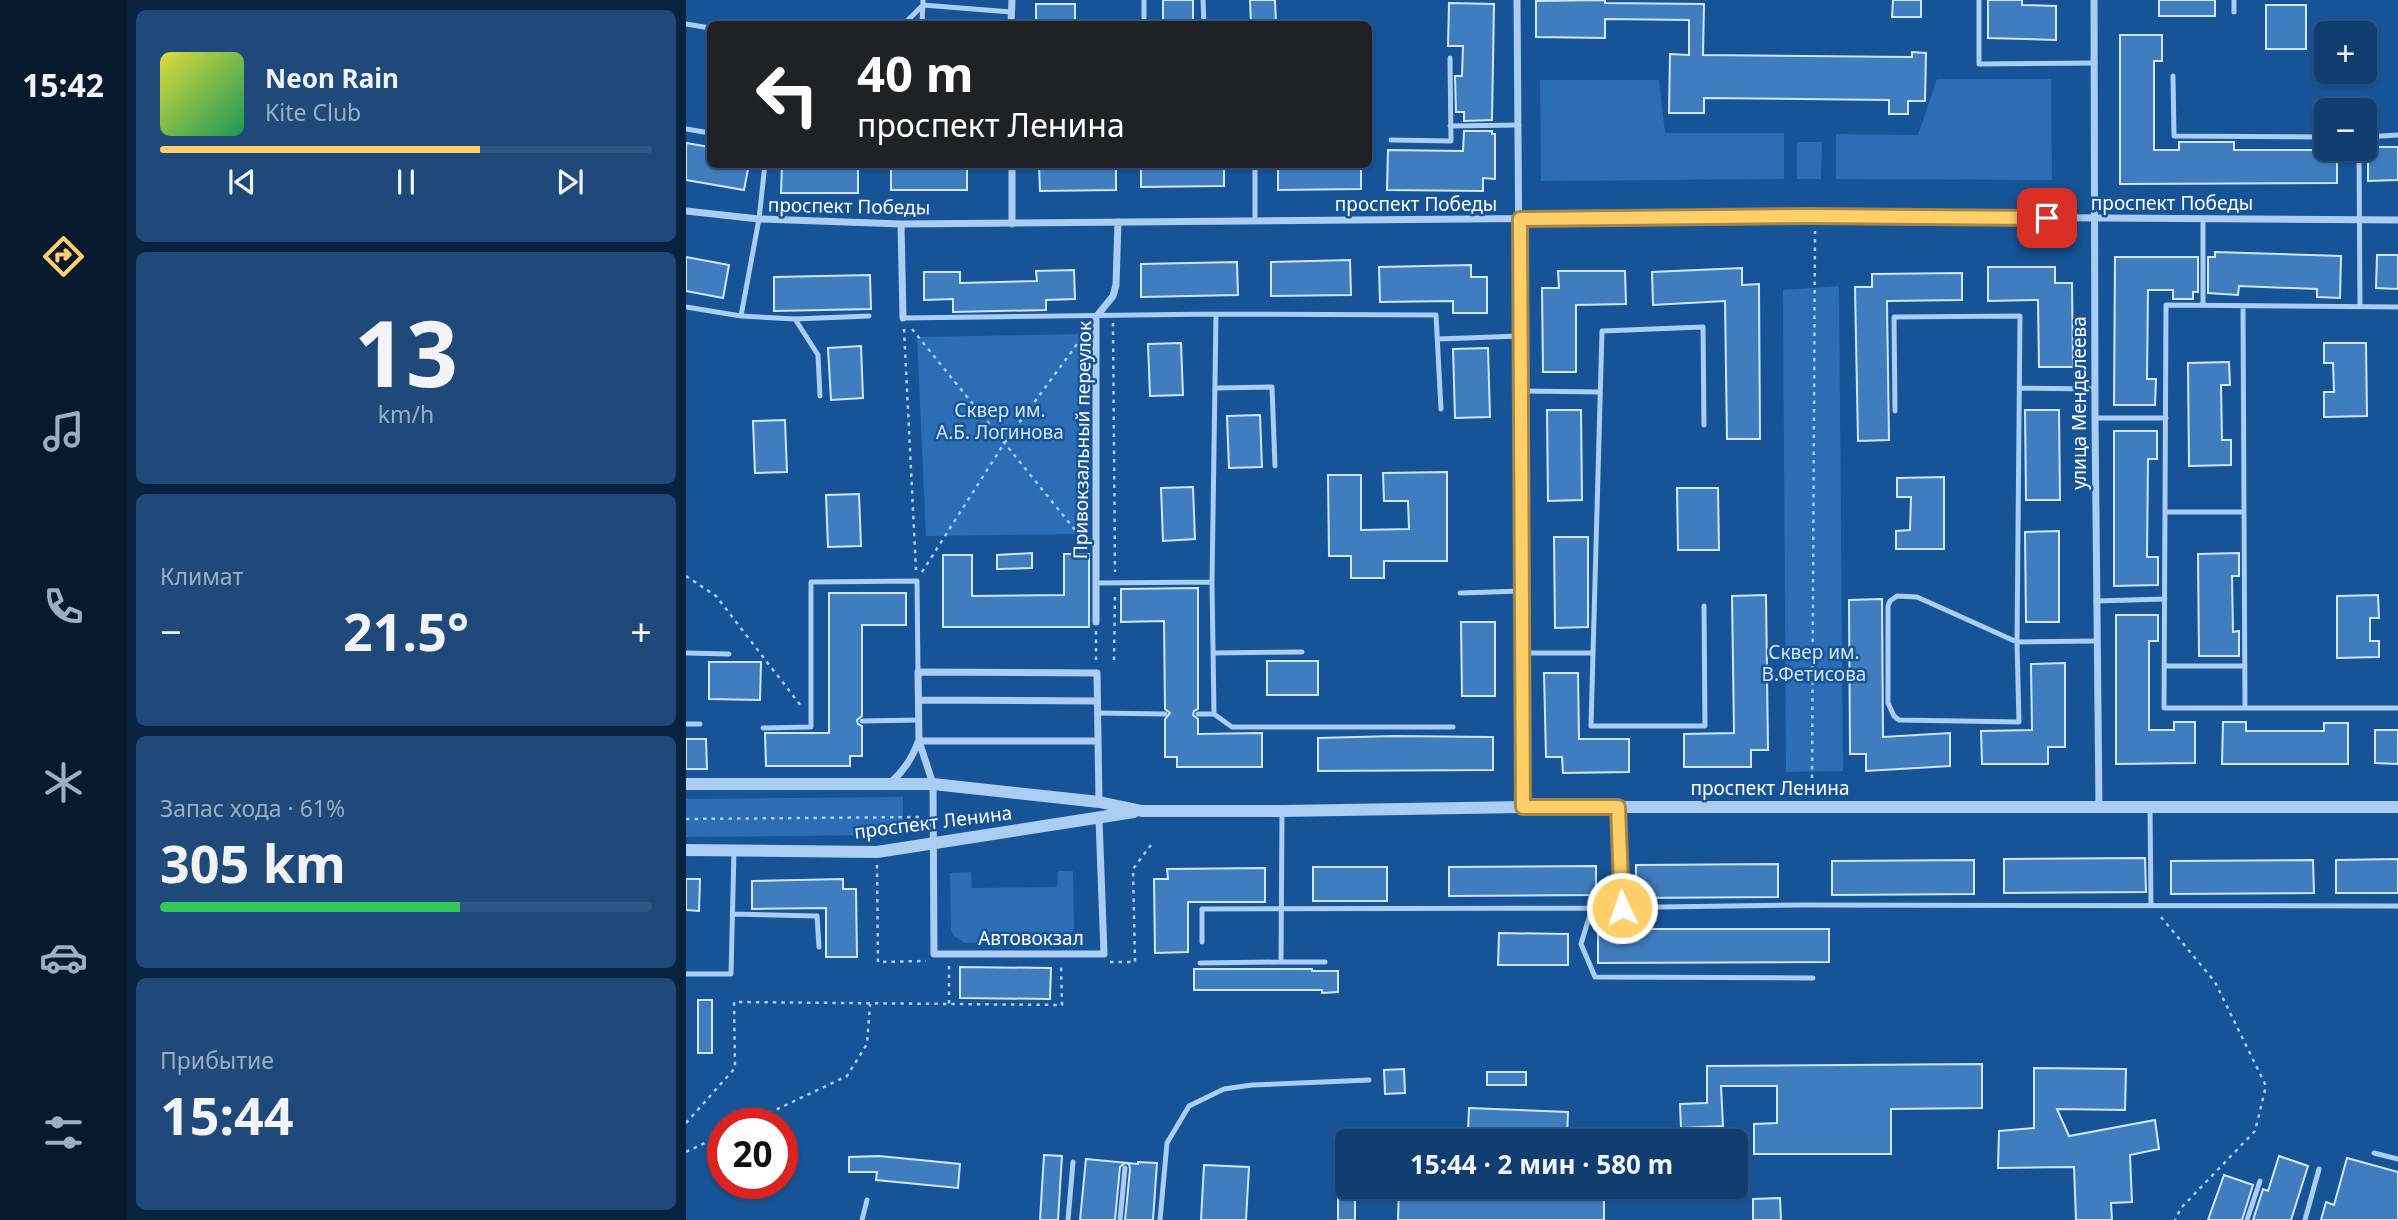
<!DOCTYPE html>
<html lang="ru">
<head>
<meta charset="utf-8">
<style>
	:root { --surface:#113e71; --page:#1e4979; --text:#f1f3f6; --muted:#9caec3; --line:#305784; --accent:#ffcf6a }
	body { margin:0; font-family:"Noto Sans",sans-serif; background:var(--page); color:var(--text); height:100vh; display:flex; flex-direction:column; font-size:26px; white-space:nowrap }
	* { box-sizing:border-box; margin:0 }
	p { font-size:23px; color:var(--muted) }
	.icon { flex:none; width:38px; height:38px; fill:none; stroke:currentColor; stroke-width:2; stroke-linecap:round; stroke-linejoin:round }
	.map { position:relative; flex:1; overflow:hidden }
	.sheet { display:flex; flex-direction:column; gap:10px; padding:10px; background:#09223e; width:560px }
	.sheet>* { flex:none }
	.top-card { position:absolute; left:21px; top:21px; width:665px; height:147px; border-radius:10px; box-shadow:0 2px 5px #0004,0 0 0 2px var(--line); background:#202124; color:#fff; overflow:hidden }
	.fabs { position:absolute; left:1628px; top:21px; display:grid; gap:14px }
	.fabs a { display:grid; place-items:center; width:63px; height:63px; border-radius:10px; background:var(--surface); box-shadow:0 2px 5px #0004,0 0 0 2px var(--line); font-size:35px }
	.speed { position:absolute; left:21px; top:1108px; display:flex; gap:14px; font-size:35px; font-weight:700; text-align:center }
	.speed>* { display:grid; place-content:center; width:91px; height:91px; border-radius:50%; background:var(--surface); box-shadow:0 2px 5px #0004,0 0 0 2px var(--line); line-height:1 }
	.speed .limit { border:10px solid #d22; background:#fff; color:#111 }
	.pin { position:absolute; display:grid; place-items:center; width:60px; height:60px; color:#fff; margin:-30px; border-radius:14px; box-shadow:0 4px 10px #0006 }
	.me { position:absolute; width:77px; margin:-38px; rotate:357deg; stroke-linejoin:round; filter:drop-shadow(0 0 5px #0008) }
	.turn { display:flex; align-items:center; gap:24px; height:147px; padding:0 35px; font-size:32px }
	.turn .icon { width:91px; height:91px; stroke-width:2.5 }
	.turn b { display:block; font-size:49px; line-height:60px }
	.big { font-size:52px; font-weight:700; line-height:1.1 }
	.sheet .card { flex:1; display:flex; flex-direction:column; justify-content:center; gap:10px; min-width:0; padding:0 24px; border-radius:10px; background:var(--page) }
	.sheet .dial { align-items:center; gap:0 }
	.dial b { font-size:91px; line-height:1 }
	.song { display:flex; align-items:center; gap:21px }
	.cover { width:84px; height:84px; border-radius:10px; background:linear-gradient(135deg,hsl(60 70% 55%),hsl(150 70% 35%)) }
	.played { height:7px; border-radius:4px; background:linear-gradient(90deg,var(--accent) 65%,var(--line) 65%) }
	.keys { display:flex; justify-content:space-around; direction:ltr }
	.heat { display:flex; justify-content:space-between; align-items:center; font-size:38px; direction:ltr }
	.charge { height:10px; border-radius:5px; background:linear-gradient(90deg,#34c759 61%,var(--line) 0) }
	.trip { position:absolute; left:649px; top:1129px; width:413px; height:70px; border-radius:10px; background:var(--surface); box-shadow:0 2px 5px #0004,0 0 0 2px var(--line); font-weight:700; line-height:70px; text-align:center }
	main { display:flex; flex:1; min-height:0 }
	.tab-bar { display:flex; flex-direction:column; width:126px; justify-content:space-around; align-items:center; background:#07192d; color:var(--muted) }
	.tab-bar .icon { width:49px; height:49px }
	.tab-bar .selected { color:var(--accent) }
	.tab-bar b { font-size:32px; color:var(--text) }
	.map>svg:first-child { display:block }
	.green { fill:#2b6eb5 }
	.building { fill:#407dbe; stroke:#d1e6fc; stroke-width:2 }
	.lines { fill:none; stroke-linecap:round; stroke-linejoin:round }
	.path { stroke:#aacdf1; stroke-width:2.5; stroke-dasharray:3.5 5; stroke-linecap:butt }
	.service { stroke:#aacdf1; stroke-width:5 }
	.minor { stroke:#aacdf1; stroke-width:7 }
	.tertiary { stroke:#aacdf1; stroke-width:12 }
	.route-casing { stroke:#a68745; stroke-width:18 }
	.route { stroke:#ffcf6a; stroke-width:12 }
	.labels { text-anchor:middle; stroke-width:5; stroke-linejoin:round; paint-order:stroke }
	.street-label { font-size:19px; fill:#fff; stroke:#175397 }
	.park-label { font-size:19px; fill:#d1e6fc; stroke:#175397 }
</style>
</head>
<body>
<main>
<nav class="tab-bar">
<b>15:42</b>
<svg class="icon selected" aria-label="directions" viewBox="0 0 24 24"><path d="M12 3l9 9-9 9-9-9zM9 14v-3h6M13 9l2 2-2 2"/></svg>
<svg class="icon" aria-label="music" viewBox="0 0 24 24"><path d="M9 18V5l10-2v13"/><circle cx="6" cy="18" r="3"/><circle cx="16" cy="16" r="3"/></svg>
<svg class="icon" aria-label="phone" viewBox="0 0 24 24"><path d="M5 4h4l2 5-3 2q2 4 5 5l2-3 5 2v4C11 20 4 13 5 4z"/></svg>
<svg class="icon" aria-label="climate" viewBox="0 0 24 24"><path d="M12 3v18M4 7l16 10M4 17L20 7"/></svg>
<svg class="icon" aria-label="car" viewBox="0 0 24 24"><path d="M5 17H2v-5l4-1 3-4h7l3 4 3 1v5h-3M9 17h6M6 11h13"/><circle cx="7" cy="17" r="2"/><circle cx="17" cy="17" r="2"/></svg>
<svg class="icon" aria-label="filters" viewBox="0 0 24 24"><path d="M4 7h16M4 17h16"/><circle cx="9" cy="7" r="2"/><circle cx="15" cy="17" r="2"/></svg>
</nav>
<section class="sheet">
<div class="card">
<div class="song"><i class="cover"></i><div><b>Neon Rain</b><p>Kite Club</p></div></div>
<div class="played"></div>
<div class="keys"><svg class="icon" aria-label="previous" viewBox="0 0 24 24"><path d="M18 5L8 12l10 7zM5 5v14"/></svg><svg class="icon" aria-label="pause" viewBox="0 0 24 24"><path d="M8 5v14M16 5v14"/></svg><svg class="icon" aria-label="next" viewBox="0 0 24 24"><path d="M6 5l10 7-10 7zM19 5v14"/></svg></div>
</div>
<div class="card dial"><b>13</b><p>km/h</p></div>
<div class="card"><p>Климат</p>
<div class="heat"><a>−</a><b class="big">21.5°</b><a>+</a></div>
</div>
<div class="card"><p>Запас хода · 61%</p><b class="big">305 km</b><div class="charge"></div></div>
<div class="card"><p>Прибытие</p><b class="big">15:44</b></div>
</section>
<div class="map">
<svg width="1712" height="1220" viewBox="0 0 1712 1220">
	<rect width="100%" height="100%" fill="#175397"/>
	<path class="green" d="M1251,79h114l1,101 -216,-1v-45l82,1z
		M854,80h119l6,53h119v46l-243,2z
		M1111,142h25l-1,37h-24z
		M1153,286l4,485 -57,1 -3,-482z
		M393,334l1,200 -154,2 -9,-199z
		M217,797v38l-217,2v-38z
		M372,871h15l1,57 -6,11 -7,3 -96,1 -11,-7 -3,-6 -1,-57 21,-1 1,16 85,-1z"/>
	<path class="building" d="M477,0h30v24h-30z
		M564,0h25l1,24h-25z
		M919,0v3l99,1 -1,51 209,2v-5l14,1 -1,48h-17v13h-19v-14l-185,-2v15h-35l1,-59 19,1v-35l-84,-1v19l-69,-1v-36z
		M1207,0h28v17h-29z
		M1302,0h34v5l34,1v34l-68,-2z
		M1473,0h56v16h-56z
		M763,3l45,1 -2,116 -28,1v-9h-8l-1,-36h7l1,-30h-15z
		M350,4h39v20h-39z
		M1580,5h40v44h-40z
		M1434,35h42v26h-8v89h25v-8h55v8h79v-8h13v7h11v34l-217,1z
		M778,131h28v3h3v45l-12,-1v13l-96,-1 1,-40 75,1z
		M0,143l24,4v17h39l-5,26 -58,-10z
		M1682,147h30v33l-30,1z
		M96,164h76v29h-77z
		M205,164h76v26h-76z
		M353,164h77v26l-76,1z
		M455,164h83v22l-83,1z
		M592,164h83v25l-83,1z
		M1529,252l126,4 -1,42 -23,-1v-8l-78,-3 -1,9 -30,-2v-36h7z
		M1691,255h21v34l-22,-1z
		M0,257l43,8 -6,33 -37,-7z
		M1429,257h83v35h-5v7h-20v-9h-25l-1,89h9l-1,26h-41z
		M664,260l1,35 -80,1v-34z
		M551,262l1,33 -97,2v-33z
		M785,265v12h16v36h-34v-12l-73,1 -1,-35z
		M1302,267h67v16h17l1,84h-34l-1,-67 -50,1z
		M1056,268v17l17,-1 1,155h-33l-2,-138 -72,4 -1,-33z
		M388,270l1,29 -29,1v10l-93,2v-13l-29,1v-28h36v11l77,-2 -1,-10z
		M872,271h67l1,33 -50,1v67h-33l-1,-84h17z
		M1276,273v27l-75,1 2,139 -31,1 -3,-154h17v-13z
		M184,275l1,34 -97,2v-34z
		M495,343l2,52 -33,1 -2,-52z
		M1638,343h42l1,73 -43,1v-25h10l-1,-29h-9z
		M175,346l2,52 -32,2 -3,-52z
		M802,348l2,69 -35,1 -2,-69z
		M1543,362l1,23h-9l1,55h9v25l-42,1 -1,-103z
		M861,410h34l1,90 -34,1z
		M1339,410h34l1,90h-34z
		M574,415l2,52 -33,1 -2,-52z
		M99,420l2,52 -32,1 -2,-52z
		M1428,431h43v28h-9l-1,98h11v28l-44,1z
		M761,472v89h-63v17h-33v-22h-22l-1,-81h33v55l48,-1 -1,-28h-24l-1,-28z
		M1258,477v72h-48v-18l14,-1 1,-33h-14v-19z
		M507,487l2,52 -32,2 -2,-53z
		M991,488h41l1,62h-41z
		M173,494l2,52 -33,1 -2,-52z
		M1373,531v91h-33l-1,-90z
		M868,537h34v90l-33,1z
		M346,553v15l-35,1v-14z
		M1553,553v23h-7l1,56 6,-1v25h-40l-1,-102z
		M378,554h25v73h-146v-72h29v41l92,-1z
		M512,588v121l-4,2 -1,4 5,4v15l64,-1v34h-85v-10h-12v-38l5,-6 -5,-4 -1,-88 -43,1v-33z
		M143,593h77v32h-44v91l-5,4 1,4 4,2v30h-12v10h-84l-1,-33h64z
		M1080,595l2,155h-17v17h-67v-33l50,-1 -2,-137z
		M1692,595l1,23h-9v23h9v16l-42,1v-62z
		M1196,599l1,138 67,-4v33l-84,5v-17h-16l-1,-154z
		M1430,615h42v26h-9v89h25v-8h21v41l-79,1z
		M775,622h34v74h-33z
		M581,661h51v34h-51z
		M23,662h52l-1,38 -51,-1z
		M1379,663v84h-17v17h-66l-1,-33 51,-1 -1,-66z
		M858,673h34l1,66h50v33l-66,1 -1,-16h-16z
		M1537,722h23v9h78v-8h24v41h-126z
		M1689,730h23v34l-23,-1z
		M709,736l98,1v33l-175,1v-33z
		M0,739h20l1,30h-21z
		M1459,858l1,34 -142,1v-34z
		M1712,859v34h-62v-33z
		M1288,860v34l-142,1v-34z
		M1627,860l1,33 -143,1v-33z
		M1092,864v33l-142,1v-33z
		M910,866v29l-147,1v-29z
		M627,867h74v34h-74z
		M579,868v34h-77v50l-33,1 -1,-74h14l-1,-10z
		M0,879h14l-1,32 -13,-1z
		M157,879v10h13l1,68h-31v-49l-74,1v-28z
		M912,929h231v33l-231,1z
		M813,933l69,1v31h-70z
		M274,967l91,1 -1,31 -90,-1z
		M508,969h118v2h26v21l-16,1v-3h-128z
		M12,1000h14v53h-14z
		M1296,1064v44l-91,1v45h-137v-30l23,-1v-37h-56l2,40 -42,2 -1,-24 27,-1v-37z
		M1348,1068l92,1 -1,41 -68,-1 12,27 86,-16 4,29 -29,6 2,47 -21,1 1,17h-36l-2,-53 -76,1 1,-37 35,-3z
		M718,1069l1,24 -20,1 -1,-24z
		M801,1072h39v13h-39z
		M783,1108l99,4 -1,26 -99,-5z
		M358,1155l18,1 -4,64h-18z
		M193,1156l81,8 -2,24 -82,-8 1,-8h-28v-15z
		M1593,1156l29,10 -17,54h-38l10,-31 5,2z
		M1661,1158l51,14v48h-77l5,-18 8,3z
		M400,1159l52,5v-2l19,1 -4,57h-28l5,-51 -1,-5 -4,-1 -5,4 -5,53h-35z
		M518,1165l45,2 -3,53h-45z
		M1538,1175l29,10 -11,35h-34z
		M652,1186h17v34h-17z
		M713,1186h205v34h-206z
		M1094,1198l1,22h-28v-21z"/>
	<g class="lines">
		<path class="path" d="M427,323l2,249
			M218,329l12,241
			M226,329l172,212
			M236,572l83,-130 81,-110
			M0,576l30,20 85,110
			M410,631v31
			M428,660l1,-67
			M1126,778l3,-547
			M0,819l238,-2
			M191,865l1,97 48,-1
			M1475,917l54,65 51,104 -11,45 -74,77 -6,12
			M424,962h25l-2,-93 21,-28
			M263,966v39
			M0,1123l49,-55 -1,-66 328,3 -1,-40
			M60,1124l101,-48 20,-32 3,-40
			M0,1152l37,-18"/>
		<path class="service" d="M517,0l1,24
			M1293,0v64l116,-1
			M1548,0v12
			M0,24l24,4
			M218,24l19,-19 88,7
			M236,24l1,-24
			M458,24v-24
			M1487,76l1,60 152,1
			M764,126l69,-1
			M0,129l24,4
			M1678,137l34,-2
			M705,140l60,1 -1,-83
			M1673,149l1,158
			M1517,219v86
			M569,221v-57
			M1557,306l2,402
			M0,307l55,9 54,3 74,-3
			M1712,307l-232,-2 -2,403h234
			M530,314l-4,268 2,132 18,13h221
			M55,316l18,-97 6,-55
			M217,318l313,-4 220,1 5,94
			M109,319l23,36 2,41
			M752,339l82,-3
			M530,388l56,-1 3,79
			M1333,388l75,1
			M835,391l79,1
			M1209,411l-1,-94 126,-1 -3,326 2,80 -120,-2 -5,-4 -6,-13v-97l2,-5 7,-5 20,1 100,45 79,-1
			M1409,418h71
			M1479,512h79
			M410,583l116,-1
			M774,593l62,-2
			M1410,601l69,-2
			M1018,606l1,120h-114l11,-395 101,-4 1,98
			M0,653l43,1
			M527,653l89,-1
			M836,653h71
			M1478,666h81
			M411,713l68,1
			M512,714h16
			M176,721l57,-1
			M0,724h14
			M77,728l48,-1v-145l106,-1 1,91
			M932,807l4,101
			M1464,808l1,98
			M906,908l-11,36 14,33 218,1
			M47,914l84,2 2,31
			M516,942v-33l390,-1 210,-3 596,1
			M595,962h44
			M514,963l81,-1 1,-151
			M0,974h45l3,-124
			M1688,1153l24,6
			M176,1220l5,-20
			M382,1220l5,-58
			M434,1220l5,-52
			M474,1220l7,-77 22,-37 35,-17 28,-4 117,-5
			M1561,1220l13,-39
			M1619,1220l14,-51"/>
		<path class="minor" d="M831,0l6,807
			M1408,0l1,418 4,389
			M325,24l1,-24
			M326,164v60
			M0,211l73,8 142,5 908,-8 589,4
			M215,224l2,94
			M410,622v-305l17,-21 3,-11 2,-63
			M233,700l178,1
			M233,741h178
			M204,783c14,-12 22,-24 28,-41
			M413,802l-2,-129 -179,-1 1,69 14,43 1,170h170l-5,-135"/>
		<path class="tertiary" d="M0,784h247l166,18 43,9h140l241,-4h875
			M0,850l191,2 257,-40"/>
	</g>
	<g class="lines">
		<g class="route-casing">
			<path id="route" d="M936,908l-4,-101h-95l-3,-588 289,-3 238,2"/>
		</g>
		<use href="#route" class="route"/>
	</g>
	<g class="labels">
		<g class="street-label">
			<text x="1486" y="210">проспект Победы</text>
			<text x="730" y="211">проспект Победы</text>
			<text transform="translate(163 206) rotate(1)" y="7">проспект Победы</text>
			<text transform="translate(1393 403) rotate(-90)" y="7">улица Менделеева</text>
			<text transform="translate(396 440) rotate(-89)" y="7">Привокзальный переулок</text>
			<text x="1084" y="795">проспект Ленина</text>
			<text transform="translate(247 822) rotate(-7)" y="7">проспект Ленина</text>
			<text x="345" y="945">Автовокзал</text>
		</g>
		<g class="park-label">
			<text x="314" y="417">Сквер им.<tspan x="314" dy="22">А.Б. Логинова</tspan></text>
			<text x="1128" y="659">Сквер им.<tspan x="1128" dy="22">В.Фетисова</tspan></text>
		</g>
	</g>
</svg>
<div class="fabs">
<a>+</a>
<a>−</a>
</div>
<div class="speed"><div class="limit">20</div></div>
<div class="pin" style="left:1361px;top:218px;background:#d93025"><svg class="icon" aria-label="arrive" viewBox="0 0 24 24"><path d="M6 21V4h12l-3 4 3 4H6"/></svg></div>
<svg class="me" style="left:936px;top:908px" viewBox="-20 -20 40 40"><circle r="17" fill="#ffcf6a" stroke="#fff" stroke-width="3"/><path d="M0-11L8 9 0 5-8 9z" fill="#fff"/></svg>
<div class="trip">15:44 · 2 мин · 580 m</div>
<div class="top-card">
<div class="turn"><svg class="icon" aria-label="left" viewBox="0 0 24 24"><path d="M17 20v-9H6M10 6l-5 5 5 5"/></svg><div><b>40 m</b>проспект Ленина</div></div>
</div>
</div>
</main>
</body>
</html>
